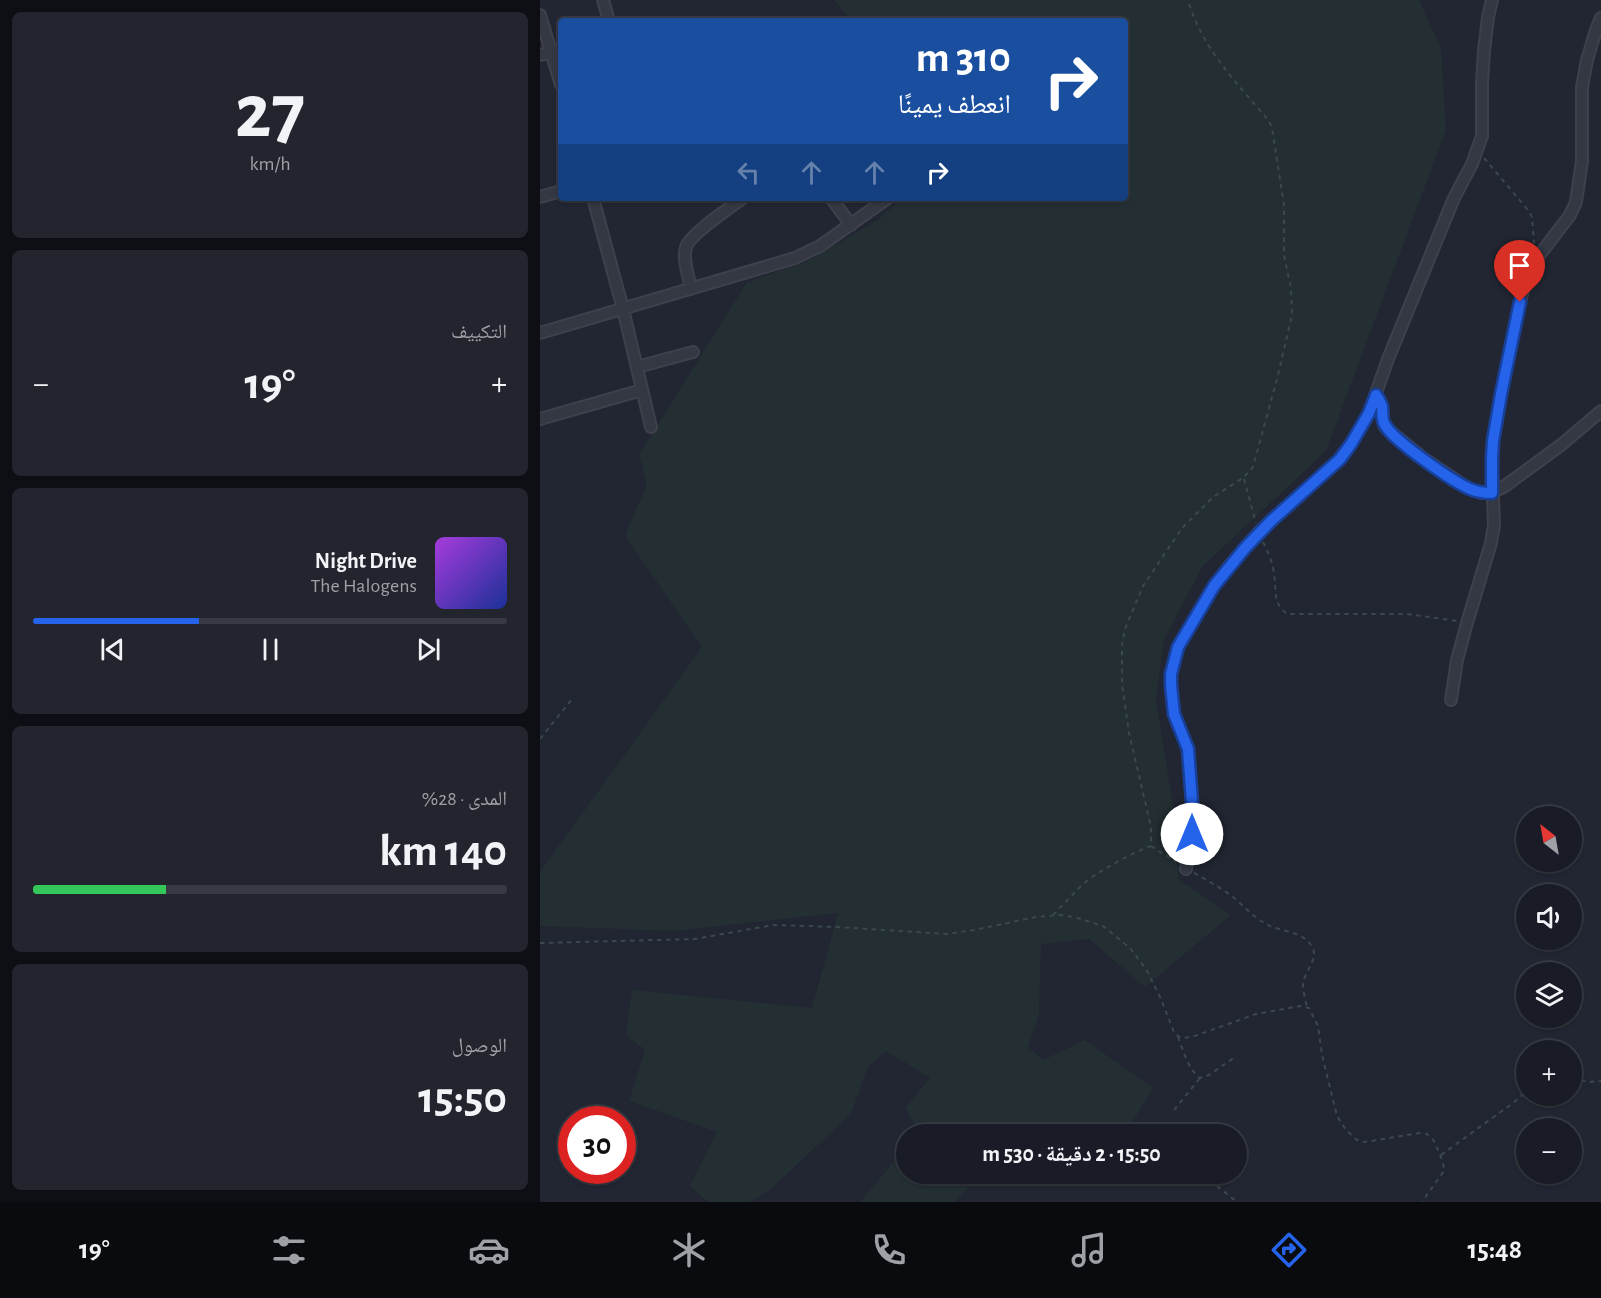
<!DOCTYPE html>
<html lang="ar">
<head>
<meta charset="utf-8">
<style>
	:root { --surface:#191c26; --page:#22252e; --text:#f1f3f6; --muted:#9fa1a7; --line:#373a43; --accent:#2563eb }
	body { margin:0; font-family:"Alegreya Sans","Noto Naskh Arabic",sans-serif; background:var(--page); color:var(--text); direction:rtl; height:100vh; display:flex; flex-direction:column; font-size:22px; white-space:nowrap }
	* { box-sizing:border-box; margin:0 }
	p { font-size:20px; color:var(--muted) }
	.icon { flex:none; width:33px; height:33px; fill:none; stroke:currentColor; stroke-width:2; stroke-linecap:round; stroke-linejoin:round }
	.map { position:relative; flex:1; overflow:hidden; direction:ltr }
	.details { display:flex; flex-direction:column; gap:12px; padding:12px; background:#0e0f15; width:540px }
	.details>* { flex:none }
	.guide { position:absolute; left:18px; top:18px; width:570px; height:183px; border-radius:6px; box-shadow:0 2px 4px #0004,0 0 0 2px var(--line); direction:rtl; background:#1a4fa0; color:#fff; overflow:hidden }
	.needle { width:39px; rotate:329deg }
	.tools { position:absolute; left:976px; top:806px; display:grid; gap:12px }
	.tools a { display:grid; place-items:center; width:66px; height:66px; border-radius:50%; background:var(--surface); box-shadow:0 2px 4px #0004,0 0 0 2px var(--line); font-size:30px }
	.speed { position:absolute; left:18px; top:1106px; display:flex; gap:12px; font-size:30px; font-weight:700; text-align:center }
	.speed>* { display:grid; place-content:center; width:78px; height:78px; border-radius:50%; background:var(--surface); box-shadow:0 2px 4px #0004,0 0 0 2px var(--line); line-height:1 }
	.speed .limit { border:9px solid #d22; background:#fff; color:#111 }
	.pin { position:absolute; display:grid; place-items:center; width:51px; height:51px; color:#fff; margin:-62px -26px; border-radius:50% 50% 50% 0; rotate:-45deg; box-shadow:0 0 6px #0007 }
	.pin .icon { rotate:45deg }
	.me { position:absolute; width:66px; margin:-33px; rotate:0deg; stroke-linejoin:round; filter:drop-shadow(0 0 4px #0008) }
	.turn { display:flex; align-items:center; gap:21px; height:126px; padding:0 18px; font-size:27px }
	.turn .icon { width:78px; height:78px; stroke-width:2.5 }
	.turn b { display:block; font-size:42px; line-height:51px }
	.lanes { display:flex; align-items:center; height:57px; padding:0 18px; background:#0003; justify-content:center; gap:30px; direction:ltr }
	.lanes .off { opacity:.35 }
	.big { font-size:45px; font-weight:700; line-height:1.1 }
	.details .card { flex:1; display:flex; flex-direction:column; justify-content:center; gap:9px; min-width:0; padding:0 21px; border-radius:9px; background:var(--page) }
	.details .dial { align-items:center; gap:0 }
	.dial b { font-size:78px; line-height:1 }
	.song { display:flex; align-items:center; gap:18px }
	.cover { width:72px; height:72px; border-radius:9px; background:linear-gradient(135deg,hsl(280 70% 55%),hsl(230 70% 35%)) }
	.played { height:6px; border-radius:3px; background:linear-gradient(90deg,var(--accent) 35%,var(--line) 35%) }
	.keys { display:flex; justify-content:space-around; direction:ltr }
	.heat { display:flex; justify-content:space-between; align-items:center; font-size:33px; direction:ltr }
	.charge { height:9px; border-radius:4px; background:linear-gradient(90deg,#34c759 28%,var(--line) 0) }
	.trip { position:absolute; left:356px; top:1124px; width:351px; height:60px; border-radius:30px; background:var(--surface); box-shadow:0 2px 4px #0004,0 0 0 2px var(--line); font-weight:700; line-height:60px; text-align:center; direction:rtl }
	.menu { display:flex; height:96px; justify-content:space-around; align-items:center; background:#0a0b0f; color:var(--muted) }
	.menu .icon { width:42px; height:42px }
	.menu .current { color:var(--accent) }
	.menu b { font-size:27px; color:var(--text) }
	main { display:flex; flex:1; min-height:0 }
	.map>svg:first-child { display:block }
	.green { fill:#232f33 }
	.lines { fill:none; stroke-linecap:round; stroke-linejoin:round }
	.street-casing { stroke:#3e414c; stroke-width:14 }
	.path { stroke:#3b484c; stroke-width:2; stroke-dasharray:4.5 4.5; stroke-linecap:butt }
	.street { stroke:#343843; stroke-width:10 }
	.route-casing { stroke:#184099; stroke-width:15 }
	.route { stroke:#2563eb; stroke-width:10 }
</style>
</head>
<body>
<main>
<div class="map">
<svg width="1061" height="1202" viewBox="0 0 1061 1202">
	<rect width="100%" height="100%" fill="#212632"/>
	<path class="green" d="M294,0h585l22,48 5,82 -120,321 -124,116 -38,73 -8,59 23,145 -1,35 53,36 -86,72 -56,-48 -48,5 -2,72 -11,31 15,13 42,-20 68,48 -28,46h-96l-6,-4 -4,4h-102l2,-3 -14,-23 25,-30 -44,-27 -18,16 -17,47 -80,75 -21,13h-42l-18,-16 27,-54 -88,-31 16,-51 -19,-15 6,-45 180,18 26,-95 -164,18 -134,-5v-54l162,-225 -77,-111 22,-52 -8,-29 108,-173 59,-20 72,-42 24,-22h223v-177h-274z
		M366,1147v26h77l-28,29h-95z"/>
	<g class="lines">
		<g class="street-casing">
			<path id="street" d="M63,0l6,21
				M0,15l21,70
				M0,55l21,-5
				M0,197l21,-6
				M53,198l30,111 28,118
				M291,198l20,27
				M151,289c-2,-13 -9,-29 -5,-42 4,-13 45,-40 57,-49
				M0,333l255,-75 25,-12 68,-48
				M97,367l56,-15
				M836,395l6,12 1,14 2,6 6,5 32,26 45,30 13,5h11l13,-7 56,-41 40,-34
				M0,419l102,-29
				M911,700l6,-40 10,-37 24,-80 3,-18 -2,-54 1,-30 8,-47 19,-92 6,-23 9,-18 35,-46 6,-13 6,-41v-74l5,-27 9,-30 5,-12
				M646,869l6,-35v-32l-4,-53 -14,-35 -3,-29v-12l7,-26 36,-61 16,-21 29,-33 81,-73 11,-15 18,-31 19,-54 66,-161 18,-34 10,-28v-53l2,-32 4,-34 4,-17"/>
		</g>
		<path class="path" d="M944,158l44,52 4,7 2,26
			M704,479l12,44
			M723,542c5,10 10,21 11,32 3,18 -2,28 13,40h120l51,7
			M0,739l32,-40
			M611,846l25,16
			M654,873c13,7 27,15 39,24 12,10 22,22 37,29 14,6 36,6 43,23 5,11 -9,23 -10,35 0,7 2,15 4,23
			M513,915c10,-10 20,-21 30,-31 15,-13 49,-31 68,-38v-19l-22,-94 -7,-49v-39l3,-16 18,-43 39,-58 31,-31 30,-19 10,-11 25,-92 14,-60 -1,-27 -7,-33v-50l-12,-77 -3,-7c-32,-38 -67,-72 -81,-121
			M0,943l155,-4 78,-14 64,2 110,7 27,-4 62,-13 24,-2 14,2 29,9 27,22 16,21 15,30 13,33 5,5 4,1 9,-1 64,-23 44,-8 9,2 9,18 4,29 15,61 9,14 11,10 6,2 9,-1 47,-8 8,1 7,7 9,21 1,9 -22,31
			M638,1037c5,13 10,32 22,41l9,-3 26,-18
			M1032,1079l18,3 11,-1
			M634,1110l26,-32
			M901,1155l72,-52 14,-12
			M677,1186l20,16"/>
		<use href="#street" class="street"/>
	</g>
	<g class="lines">
		<g class="route-casing">
			<path id="route" d="M652,834v-32l-4,-53 -14,-35 -3,-29v-11l7,-27 36,-61 31,-38 26,-27 69,-62 11,-15 18,-31 7,-18c2,3 5,8 6,12 1,6 -1,12 3,18 9,16 67,56 85,64 7,3 14,4 22,4v-36l1,-16 8,-47 19,-92"/>
		</g>
		<use href="#route" class="route"/>
	</g>
</svg>
<div class="tools">
<a><svg class="needle" viewBox="-14 -14 28 28"><path d="M0-13l5 13h-10z" fill="#e53935"/><path d="M0 13l5-13h-10z" fill="#9fa1a7"/></svg></a>
<a><svg class="icon" aria-label="sound" viewBox="0 0 24 24"><path d="M4 9h4l5-4v14l-5-4H4zM17 9q2 3 0 6"/></svg></a>
<a><svg class="icon" aria-label="layers" viewBox="0 0 24 24"><path d="M12 4l9 5-9 5-9-5zM3 14l9 5 9-5"/></svg></a>
<a>+</a>
<a>−</a>
</div>
<div class="speed"><div class="limit">30</div></div>
<div class="pin" style="left:980px;top:302px;background:#d93025"><svg class="icon" aria-label="arrive" viewBox="0 0 24 24"><path d="M6 21V4h12l-3 4 3 4H6"/></svg></div>
<svg class="me" style="left:652px;top:834px" viewBox="-20 -20 40 40"><circle r="19" fill="#fff"/><path d="M0-13L10 11 0 6-10 11z" fill="#2563eb"/></svg>
<div class="trip">15:50 · 2 دقيقة · 530 m</div>
<div class="guide">
<div class="turn"><svg class="icon" aria-label="right" viewBox="0 0 24 24"><path d="M7 20v-9h11M14 6l5 5-5 5"/></svg><div><b>310 m</b>انعطف يمينًا</div></div>
<div class="lanes"><svg class="icon off" aria-label="left" viewBox="0 0 24 24"><path d="M17 20v-9H6M10 6l-5 5 5 5"/></svg><svg class="icon off" aria-label="ahead" viewBox="0 0 24 24"><path d="M12 20V5M6 11l6-6 6 6"/></svg><svg class="icon off" aria-label="ahead" viewBox="0 0 24 24"><path d="M12 20V5M6 11l6-6 6 6"/></svg><svg class="icon" aria-label="right" viewBox="0 0 24 24"><path d="M7 20v-9h11M14 6l5 5-5 5"/></svg></div>
</div>
</div>
<section class="details">
<div class="card dial"><b>27</b><p>km/h</p></div>
<div class="card"><p>التكييف</p>
<div class="heat"><a>−</a><b class="big">19°</b><a>+</a></div>
</div>
<div class="card">
<div class="song"><i class="cover"></i><div><b>Night Drive</b><p>The Halogens</p></div></div>
<div class="played"></div>
<div class="keys"><svg class="icon" aria-label="previous" viewBox="0 0 24 24"><path d="M18 5L8 12l10 7zM5 5v14"/></svg><svg class="icon" aria-label="pause" viewBox="0 0 24 24"><path d="M8 5v14M16 5v14"/></svg><svg class="icon" aria-label="next" viewBox="0 0 24 24"><path d="M6 5l10 7-10 7zM19 5v14"/></svg></div>
</div>
<div class="card"><p>المدى · 28%</p><b class="big">140 km</b><div class="charge"></div></div>
<div class="card"><p>الوصول</p><b class="big">15:50</b></div>
</section>
</main>
<nav class="menu">
<b>15:48</b>
<svg class="icon current" aria-label="directions" viewBox="0 0 24 24"><path d="M12 3l9 9-9 9-9-9zM9 14v-3h6M13 9l2 2-2 2"/></svg>
<svg class="icon" aria-label="music" viewBox="0 0 24 24"><path d="M9 18V5l10-2v13"/><circle cx="6" cy="18" r="3"/><circle cx="16" cy="16" r="3"/></svg>
<svg class="icon" aria-label="phone" viewBox="0 0 24 24"><path d="M5 4h4l2 5-3 2q2 4 5 5l2-3 5 2v4C11 20 4 13 5 4z"/></svg>
<svg class="icon" aria-label="climate" viewBox="0 0 24 24"><path d="M12 3v18M4 7l16 10M4 17L20 7"/></svg>
<svg class="icon" aria-label="car" viewBox="0 0 24 24"><path d="M5 17H2v-5l4-1 3-4h7l3 4 3 1v5h-3M9 17h6M6 11h13"/><circle cx="7" cy="17" r="2"/><circle cx="17" cy="17" r="2"/></svg>
<svg class="icon" aria-label="filters" viewBox="0 0 24 24"><path d="M4 7h16M4 17h16"/><circle cx="9" cy="7" r="2"/><circle cx="15" cy="17" r="2"/></svg>
<b>19°</b>
</nav>
</body>
</html>
